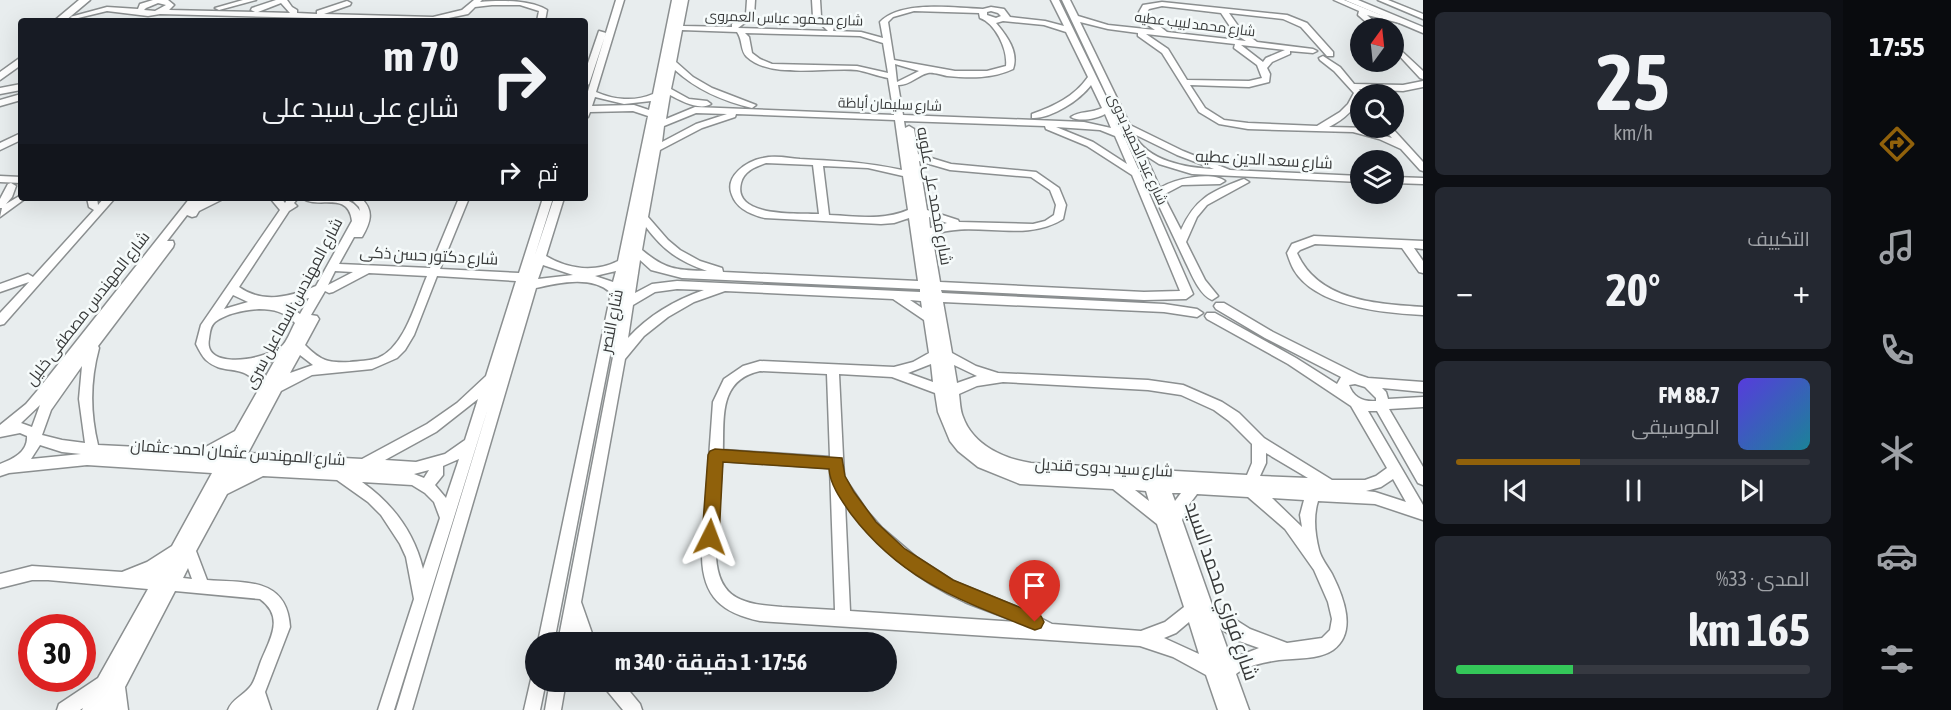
<!DOCTYPE html>
<html lang="ar">
<head>
<meta charset="utf-8">
<style>
	:root { --surface:#171b24; --page:#242831; --text:#f1f3f6; --muted:#9ea1a6; --line:#363941; --accent:#90610b }
	body { margin:0; font-family:"Asap Condensed",Cairo,sans-serif; background:var(--page); color:var(--text); direction:rtl; height:100vh; display:flex; flex-direction:column; font-size:22px; white-space:nowrap }
	* { box-sizing:border-box; margin:0 }
	p { font-size:20px; color:var(--muted) }
	.icon { flex:none; width:33px; height:33px; fill:none; stroke:currentColor; stroke-width:2; stroke-linecap:round; stroke-linejoin:round }
	.map { position:relative; flex:1; overflow:hidden; direction:ltr }
	.panel { display:flex; flex-direction:column; gap:12px; padding:12px; background:#0d0f14; width:420px }
	.panel>* { flex:none }
	.guide { position:absolute; left:18px; top:18px; width:570px; height:183px; border-radius:6px; box-shadow:0 6px 24px #0002; direction:rtl; background:#171b24; color:var(--text); overflow:hidden }
	.needle { width:39px; rotate:15deg }
	.fabs { position:absolute; left:1350px; top:18px; display:grid; gap:12px }
	.fabs a { display:grid; place-items:center; width:54px; height:54px; border-radius:50%; background:var(--surface); box-shadow:0 6px 24px #0002; font-size:30px }
	.speed { position:absolute; left:18px; top:614px; display:flex; gap:12px; font-size:30px; font-weight:700; text-align:center }
	.speed>* { display:grid; place-content:center; width:78px; height:78px; border-radius:50%; background:var(--surface); box-shadow:0 6px 24px #0002; line-height:1 }
	.speed .limit { border:9px solid #d22; background:#fff; color:#111 }
	.pin { position:absolute; display:grid; place-items:center; width:51px; height:51px; color:#fff; margin:-62px -26px; border-radius:50% 50% 50% 0; rotate:-45deg; box-shadow:0 0 6px #0007 }
	.pin .icon { rotate:45deg }
	.me { position:absolute; width:66px; margin:-33px; rotate:3deg; stroke-linejoin:round; filter:drop-shadow(0 0 4px #0008) }
	.turn { display:flex; align-items:center; gap:21px; height:126px; padding:0 30px; font-size:27px }
	.turn .icon { width:78px; height:78px; stroke-width:2.5 }
	.turn b { display:block; font-size:42px; line-height:51px }
	.then { display:flex; align-items:center; height:57px; padding:0 30px; background:#0003; gap:12px; font-size:22px }
	.big { font-size:45px; font-weight:700; line-height:1.1 }
	.panel .tile { flex:1; display:flex; flex-direction:column; justify-content:center; gap:9px; min-width:0; padding:0 21px; border-radius:9px; background:var(--page) }
	.panel .dial { align-items:center; gap:0 }
	.dial b { font-size:78px; line-height:1 }
	.song { display:flex; align-items:center; gap:18px }
	.cover { width:72px; height:72px; border-radius:9px; background:linear-gradient(135deg,hsl(250 70% 55%),hsl(190 70% 35%)) }
	.played { height:6px; border-radius:3px; background:linear-gradient(90deg,var(--accent) 35%,var(--line) 35%) }
	.keys { display:flex; justify-content:space-around; direction:ltr }
	.heat { display:flex; justify-content:space-between; align-items:center; font-size:33px; direction:ltr }
	.charge { height:9px; border-radius:4px; background:linear-gradient(90deg,#34c759 33%,var(--line) 0) }
	.trip { position:absolute; left:525px; top:632px; width:372px; height:60px; border-radius:30px; background:var(--surface); box-shadow:0 6px 24px #0002; font-weight:700; line-height:60px; text-align:center; direction:rtl }
	main { display:flex; flex:1; min-height:0 }
	.menu { display:flex; flex-direction:column; width:108px; justify-content:space-around; align-items:center; background:#090b0e; color:var(--muted) }
	.menu .icon { width:42px; height:42px }
	.menu .active { color:var(--accent) }
	.menu b { font-size:27px; color:var(--text) }
	.map>svg:first-child { display:block }
	.lines { fill:none; stroke-linecap:round; stroke-linejoin:round }
	.minor-casing { stroke:#8b8f90; stroke-width:3 }
	.major-casing { stroke:#8b8f90; stroke-width:3 }
	.minor { fill:#fff; fill-rule:evenodd }
	.major { fill:#fff; fill-rule:evenodd }
	.route { fill:#90610b; stroke:#5e3f07; stroke-width:1.5 }
	.labels { text-anchor:middle; stroke-width:5; stroke-linejoin:round; paint-order:stroke }
	.far-street-label { font-size:14px; fill:#383a3a; stroke:#f6fbfb }
	.street-label { font-size:16px; fill:#383a3a; stroke:#f6fbfb }
	.near-street-label { font-size:20px; fill:#383a3a; stroke:#f6fbfb }
</style>
</head>
<body>
<main>
<nav class="menu">
<b>17:55</b>
<svg class="icon active" aria-label="directions" viewBox="0 0 24 24"><path d="M12 3l9 9-9 9-9-9zM9 14v-3h6M13 9l2 2-2 2"/></svg>
<svg class="icon" aria-label="music" viewBox="0 0 24 24"><path d="M9 18V5l10-2v13"/><circle cx="6" cy="18" r="3"/><circle cx="16" cy="16" r="3"/></svg>
<svg class="icon" aria-label="phone" viewBox="0 0 24 24"><path d="M5 4h4l2 5-3 2q2 4 5 5l2-3 5 2v4C11 20 4 13 5 4z"/></svg>
<svg class="icon" aria-label="climate" viewBox="0 0 24 24"><path d="M12 3v18M4 7l16 10M4 17L20 7"/></svg>
<svg class="icon" aria-label="car" viewBox="0 0 24 24"><path d="M5 17H2v-5l4-1 3-4h7l3 4 3 1v5h-3M9 17h6M6 11h13"/><circle cx="7" cy="17" r="2"/><circle cx="17" cy="17" r="2"/></svg>
<svg class="icon" aria-label="filters" viewBox="0 0 24 24"><path d="M4 7h16M4 17h16"/><circle cx="9" cy="7" r="2"/><circle cx="15" cy="17" r="2"/></svg>
</nav>
<section class="panel">
<div class="tile dial"><b>25</b><p>km/h</p></div>
<div class="tile"><p>التكييف</p>
<div class="heat"><a>−</a><b class="big">20°</b><a>+</a></div>
</div>
<div class="tile">
<div class="song"><i class="cover"></i><div><b>88.7 FM</b><p>الموسيقى</p></div></div>
<div class="played"></div>
<div class="keys"><svg class="icon" aria-label="previous" viewBox="0 0 24 24"><path d="M18 5L8 12l10 7zM5 5v14"/></svg><svg class="icon" aria-label="pause" viewBox="0 0 24 24"><path d="M8 5v14M16 5v14"/></svg><svg class="icon" aria-label="next" viewBox="0 0 24 24"><path d="M6 5l10 7-10 7zM19 5v14"/></svg></div>
</div>
<div class="tile"><p>المدى · 33%</p><b class="big">165 km</b><div class="charge"></div></div>
</section>
<div class="map">
<svg width="1423" height="710" viewBox="0 0 1423 710">
	<rect width="100%" height="100%" fill="#e8edee"/>
	<g class="lines">
		<g class="minor-casing">
			<path id="minor" d="M153,0h15l6,5 -5,5 86,2 -4,-2 1,-2 24,-8h11l5,7 5,3v3l20,1v-3l30,-10 4,2 -1,2 -26,9 109,3 29,-7 12,-10h8l-2,2c21,-2 50,-2 67,8l-2,11h-8l2,-10 -19,-6h-28l-17,2 -7,7 -34,7 -274,-7 -12,2 -41,-5 -33,8 -4,-2 37,-10 31,2 2,-5zM158,3l8,2 -11,6 -11,-1 2,-2zM281,3l9,10 -35,-1h3z
				M243,0h13l-37,10 -4,-2z
				M616,0h8l-28,92c18,8 39,10 57,2l19,-94h8l-43,216 43,-216h8l-5,26 49,1v-3l14,-9 1,-15h8l-1,16 -16,12 90,3 -15,-14 -1,-17h8l1,16 13,11 -1,4 28,1 22,6 -3,-16c21,-22 73,-14 103,-13l8,-2 13,2 6,8 35,4 19,5 -13,-26h8l53,109 81,185 -7,5 -42,1 -203,-10 1,3 222,11 33,5 6,4 -6,4 -33,-5 -221,-10 9,51 24,13 22,7 150,7 35,5 39,17 17,11 25,25 68,42h33l11,-4 11,-8 -36,-62 -63,-42 -81,-45 -2,-3 2,-3h8l81,45 41,26 4,-7 -76,-39 -49,-29 -2,-3 2,-3h8l49,29 86,43 9,3 55,4v10l-41,-4 4,4 2,7 35,-2v10l-34,2 34,58v18l-5,-2 -41,-72h-9l55,94v15l-48,-16 -57,-3c-5,16 -3,33 1,49 2,8 9,17 13,24 11,22 26,58 1,76 -15,10 -37,8 -54,10 -14,2 -27,5 -39,11l-4,3 13,36h-31l-12,-35 -33,-18 -33,-11 -380,-25c-38,-8 -57,-24 -58,-64l11,-155 11,-23 19,-13 17,-5 134,6 19,-5 16,-9 -5,-33 -31,-21 -168,-8 -31,11 -26,15 -24,19 -19,23 -44,243 14,40h-16l-3,-10 -2,10h-16l55,-285 7,-53 17,-87 -83,425h-16l73,-349c-19,-18 -52,-10 -75,-5l-124,422h-16l92,-302 -94,302h-16l36,-111 -8,-42 -6,-13 -19,-29 -13,-13 -31,-22 -74,-4 -36,18 -31,57 11,29c38,3 80,-3 83,47l-25,65 6,18h-43c4,-11 15,-14 22,-23 5,-6 8,-18 11,-26 9,-22 24,-44 -1,-62l-85,-8 -50,96 3,23h-46l1,-2 -3,2h-23l2,-6 39,-26 50,-89 -100,-9h-16l-32,8v-14l32,-8 90,6 25,-10 25,-16 40,-73 -125,-8 -78,8 -9,3v-12c13,-5 28,-12 27,-28l-7,-3 -20,4v-12l26,-21 11,-13 153,-193h19l-1,2 4,-2h13l-26,13 -3,5 -4,1 -5,-2 -20,26h6l1,3 -1,3 -75,99 1,2c-9,33 -9,64 -1,97l102,5 35,-19 25,-44c-18,-26 -35,-10 -54,-27 -4,-4 -7,-10 -10,-16l5,-19 79,-115 -10,-12h11l4,5 3,-5h10l-4,5 3,3 -8,5 -50,76c24,17 51,10 77,-1l36,-65c-4,-31 -34,-11 -50,-23 20,0 46,-6 58,13l-1,-4 -9,-9h11c14,13 9,25 1,39h-8l-15,27 91,4 29,-70h10l-29,71 79,4 24,-75h10l-18,57 19,-57h10l-18,58c22,13 48,17 72,5l30,-145 -15,-5 -43,1 -2,5 -3,1v-17zM914,11l65,2 1,5c15,5 28,31 26,48l-19,5h-32l-61,-11 -6,-38 5,-5zM991,11l7,2 3,3 -5,2 -9,-3v-3zM1003,21l41,4 22,7 22,45c-14,20 -34,29 -56,37v4c19,1 48,-18 59,-33l11,23c-10,5 -23,3 -31,9 8,5 25,2 34,-3l6,14 -27,-6 -181,-7 -5,-30c11,1 20,-10 30,-12 5,-1 14,2 19,3 22,2 45,3 66,-7 6,-17 -6,-33 -17,-46zM682,30l55,2c6,8 3,19 10,25 23,22 79,10 110,13 10,2 21,6 31,8l6,37 -199,-8 -29,12 4,-24c11,6 30,16 41,9l-4,-3 -18,-2 -18,-10 4,-19c22,20 48,31 77,38l4,-3 -44,-17 -19,-11 -17,-15zM745,33l115,3 23,7 5,30 -31,-7 -85,-2 -12,-5 -8,-6 -3,-16zM895,64l24,7 -22,11zM595,97l29,7 27,-3 -2,9 -15,-5 -42,1zM696,113l31,1 -31,10 -34,18 2,-16zM736,114l159,6 7,50c-36,-8 -65,-9 -102,-11 -11,-1 -25,-4 -37,-1 -16,3 -39,18 -31,37 5,14 20,20 33,23l116,6 13,-1 15,-5 9,63 -195,-9 -1,-4 -22,-7 -20,-11 -12,-10 -20,-23 12,-67 42,-22 33,-11zM904,121l141,5 1,3 41,17 45,29 48,116 -36,1 -204,-10 -8,-47c42,-16 91,9 131,-16l3,-14 -7,-17 -23,-16 -85,-8 -33,-10 -4,-25 -5,-3 -4,2zM1056,127l44,3 15,6 12,28 -34,-22zM919,161l31,9 81,7 19,13 6,15 -2,10 -9,6 -12,3 -74,-2 -1,-2 -31,-10zM766,163l47,2 6,49c-20,-1 -87,4 -78,-31 3,-12 14,-16 25,-20zM823,166l45,2 35,8 5,34c-26,11 -52,6 -79,5zM929,217l18,6 -17,5zM646,227c18,24 33,34 61,44 -31,-1 -41,-1 -65,-21zM640,260l11,10 31,8 238,11v3l-243,-11 -25,3 -17,9zM543,265l30,10 -35,4zM335,271l18,1 -25,13zM616,271l-3,11 -18,-6zM369,273l58,3c-11,25 -22,71 -49,82 -9,3 -19,3 -28,4 -22,1 -29,-1 -45,-17l14,-26 -2,-3 -6,-1 14,-24 4,2 4,-1zM437,276l79,5 -30,95 -29,27 -30,21 -65,35 -114,-6 33,-62 31,-16 60,-6 25,-11 8,-8 9,-15zM677,289l27,1c-29,10 -55,25 -76,48l5,-33 22,-13zM233,295l15,7 -24,7zM309,298l-9,16 -14,-10zM910,300l11,1 1,7zM259,309c15,0 26,3 36,14 -4,7 -8,19 -14,24 -6,4 -14,7 -21,9 -15,5 -56,9 -51,-17 1,-6 1,-13 6,-17 12,-9 30,-12 44,-13zM300,355l13,10 -23,8zM275,360l-9,16 -5,-6 -6,-3zM931,364l2,18 -25,-9zM954,365l23,11 -20,7zM82,366l-3,33 6,44 -23,-3 -20,-5 9,-25zM760,371l67,3 3,83 -107,-7c1,-34 -4,-70 37,-79zM839,374l53,3 43,16 3,19 12,29 8,10 20,16 42,17 93,5 44,35 27,83 -19,15 -24,9 -89,-7 -25,-13 -72,-29 -39,-25 -34,-29 -15,-17 -23,-34zM1003,382l145,8 33,5 33,15 15,11 23,23v19l-5,12 -216,-12c-27,-4 -58,-18 -68,-46 -3,-7 -3,-16 -4,-23l18,-8zM1355,384l10,3 11,11v3c-13,1 -23,-4 -27,-16zM478,399l-13,41 -20,14 -29,8 -31,-2 51,-28zM40,405l-8,22 -11,-4zM40,445l22,7 19,2 -50,5zM1266,453l42,25 -48,-2 6,-13zM459,459l-13,39 -11,-13 8,-10v-9zM722,461l108,7 5,142c-18,-1 -35,-2 -53,-3 -37,-3 -63,-6 -66,-50zM429,470l-5,8 -10,-4zM1393,479l13,23 -31,-10 -9,-1 15,-4zM362,482l50,3 13,8 9,9 6,16 -17,51c-9,-37 -30,-65 -61,-87zM1135,490l11,1 3,10zM1172,493h9l-6,8zM1197,494l51,3 37,32 29,41 14,32 4,17 -2,11 -8,8 -35,5 -37,-14 -38,-24 -30,-85 6,-14zM1272,498l32,2 -4,15 2,12zM845,503c31,44 71,77 120,99 17,7 35,13 52,20l-167,-11zM188,568l4,11 -9,-1zM1189,622l10,32 -35,-16 12,-5zM1220,628l19,13 20,7 -28,11z
				M1062,0h8l8,16 30,9 47,5 -13,-9 -3,-9 4,-7 19,-3 125,13 20,8 26,29v4h-6l-26,-29 -18,-8 -54,-6 12,17 16,12 56,7 4,2 -4,2 -23,-2v3l-18,8 -5,6 3,6 -1,8 -20,5 -59,-2 15,23 19,12 24,3 69,3 23,-14 8,-8 6,-11 -20,-22 -14,-11 -1,-2 4,-2 17,11 14,17 49,1 20,-4v6l-20,4 -44,-2 3,4c-6,15 -17,26 -33,34l43,1 -5,3 25,7 -9,-10h9l31,34v9l-3,-1 -19,-21 -22,-10 -26,-7 -105,-3 -29,-5 -20,-12 -37,-59 -24,-17v-3l-30,-4 -28,-7 50,103 53,26 47,19 130,6v6l-168,-8 -33,-10 -14,-9 15,33c14,-9 51,-17 65,-7l-5,3 -38,1 -19,10 18,35c14,-31 29,-38 60,-50l3,-1 5,3 -42,23 -10,12 -11,25 19,38 13,16 -6,4c-13,-6 -20,-25 -26,-37zM1162,6l59,7 14,21 11,7 -79,-9 -18,-14 -2,-6 2,-3zM1146,34l89,10 -1,4 23,17 5,13 -13,3 -62,-1 -19,-31zM1241,45l44,5 -19,8 -3,4zM1134,134l43,21 37,14c-28,-1 -67,-8 -80,-35z
				M1334,0h10l37,15 27,7 -4,2 -37,-9 14,13h-8l-15,-13 1,-4z
				M1378,0h10l35,14v5z
				M599,31l7,2 -17,51 -4,3v-15z
				M1394,44l29,27v8l-3,-1 -26,-28z
				M21,84v6l-21,4v-6z
				M21,94v6l-21,6v-6z
				M21,133v7l-21,10v-7z
				M0,176l21,1v6l-21,-1z
				M1394,177l29,1v6l-29,-1z
				M11,183l5,3 -4,11 -6,7 15,-9v3h5l-26,19 2,-9h-2v-9l8,-15z
				M87,198h10l1,7 6,-7h11l-111,126 -4,1v-12l29,-31 -29,10v-8l28,-10 5,3 61,-67 -5,-3z
				M1314,236l109,5v8l-9,-1 9,13v12l-4,-1 -17,-24 -87,-4 -15,6 -3,3c21,48 80,51 126,54v8c-39,-2 -107,-8 -129,-45 -3,-5 -5,-11 -7,-17l5,-9z
				M536,674v7h10l-6,29h-16l8,-35z
				M550,681h16l-5,29h-16z
				M602,681h19l19,23 2,6h-19l-19,-23z"/>
		</g>
		<g class="major-casing">
			<path id="major" d="M79,0h11l-25,21h-11z
				M1345,0h13l65,27v6z
				M21,57v8l-21,15v-8z"/>
		</g>
		<use href="#minor" class="minor"/>
		<use href="#major" class="major"/>
	</g>
	<path class="route" d="M715,449l127,9 3,18 9,16 22,30 29,27 48,31 88,36 3,6 -3,6 -6,2c-75,-30 -133,-49 -184,-116 -9,-13 -21,-29 -22,-45l-106,-7 -4,75 -3,5 -6,3 -5,-3 -3,-5 6,-82 2,-4z"/>
	<g class="labels">
		<g class="far-street-label">
			<text transform="translate(784 18) rotate(2)" y="5">شارع محمود عباس العمروى</text>
			<text transform="translate(1195 24) rotate(7)" y="5">شارع محمد لبيب عطيه</text>
			<text transform="translate(890 104) rotate(2)" y="5">شارع سليمان أباظة</text>
			<text transform="translate(1138 149) rotate(65)" y="5">شارع عبد الحميد بدوى</text>
		</g>
		<g class="street-label">
			<text transform="translate(1264 159) rotate(3)" y="6">شارع سعد الدين عطيه</text>
			<text transform="translate(935 196) rotate(80)" y="6">شارع محمد على علوبه</text>
			<text transform="translate(429 255) rotate(3)" y="6">شارع دكتور حسن ذكى</text>
			<text transform="translate(293 303) rotate(-62)" y="6">شارع المهندس اسماعيل سرى</text>
			<text transform="translate(87 308) rotate(-52)" y="6">شارع المهندس مصطفى خليل</text>
			<text transform="translate(611 321) rotate(-79)" y="6">شارع النصر</text>
			<text transform="translate(238 452) rotate(4)" y="6">شارع المهندس عثمان احمد عثمان</text>
			<text transform="translate(1104 467) rotate(3)" y="6">شارع سيد بدوى قنديل</text>
		</g>
		<g class="near-street-label">
			<text transform="translate(1222 591) rotate(71)" y="7">شارع فوزي محمد السيد</text>
		</g>
	</g>
</svg>
<div class="fabs">
<a><svg class="needle" viewBox="-14 -14 28 28"><path d="M0-13l5 13h-10z" fill="#e53935"/><path d="M0 13l5-13h-10z" fill="#9ea1a6"/></svg></a>
<a><svg class="icon" aria-label="search" viewBox="0 0 24 24"><circle cx="10" cy="10" r="6"/><path d="M15 15l6 6"/></svg></a>
<a><svg class="icon" aria-label="layers" viewBox="0 0 24 24"><path d="M12 4l9 5-9 5-9-5zM3 14l9 5 9-5"/></svg></a>
</div>
<div class="speed"><div class="limit">30</div></div>
<div class="pin" style="left:1035px;top:622px;background:#d93025"><svg class="icon" aria-label="arrive" viewBox="0 0 24 24"><path d="M6 21V4h12l-3 4 3 4H6"/></svg></div>
<svg class="me" style="left:710px;top:537px" viewBox="-20 -20 40 40"><path d="M0-17L14 15 0 8-14 15z" fill="#90610b" stroke="#fff" stroke-width="4"/></svg>
<div class="trip">17:56 · 1 دقيقة · 340 m</div>
<div class="guide">
<div class="turn"><svg class="icon" aria-label="right" viewBox="0 0 24 24"><path d="M7 20v-9h11M14 6l5 5-5 5"/></svg><div><b>70 m</b>شارع على سيد على</div></div>
<div class="then">ثم<svg class="icon" aria-label="right" viewBox="0 0 24 24"><path d="M7 20v-9h11M14 6l5 5-5 5"/></svg></div>
</div>
</div>
</main>
</body>
</html>
